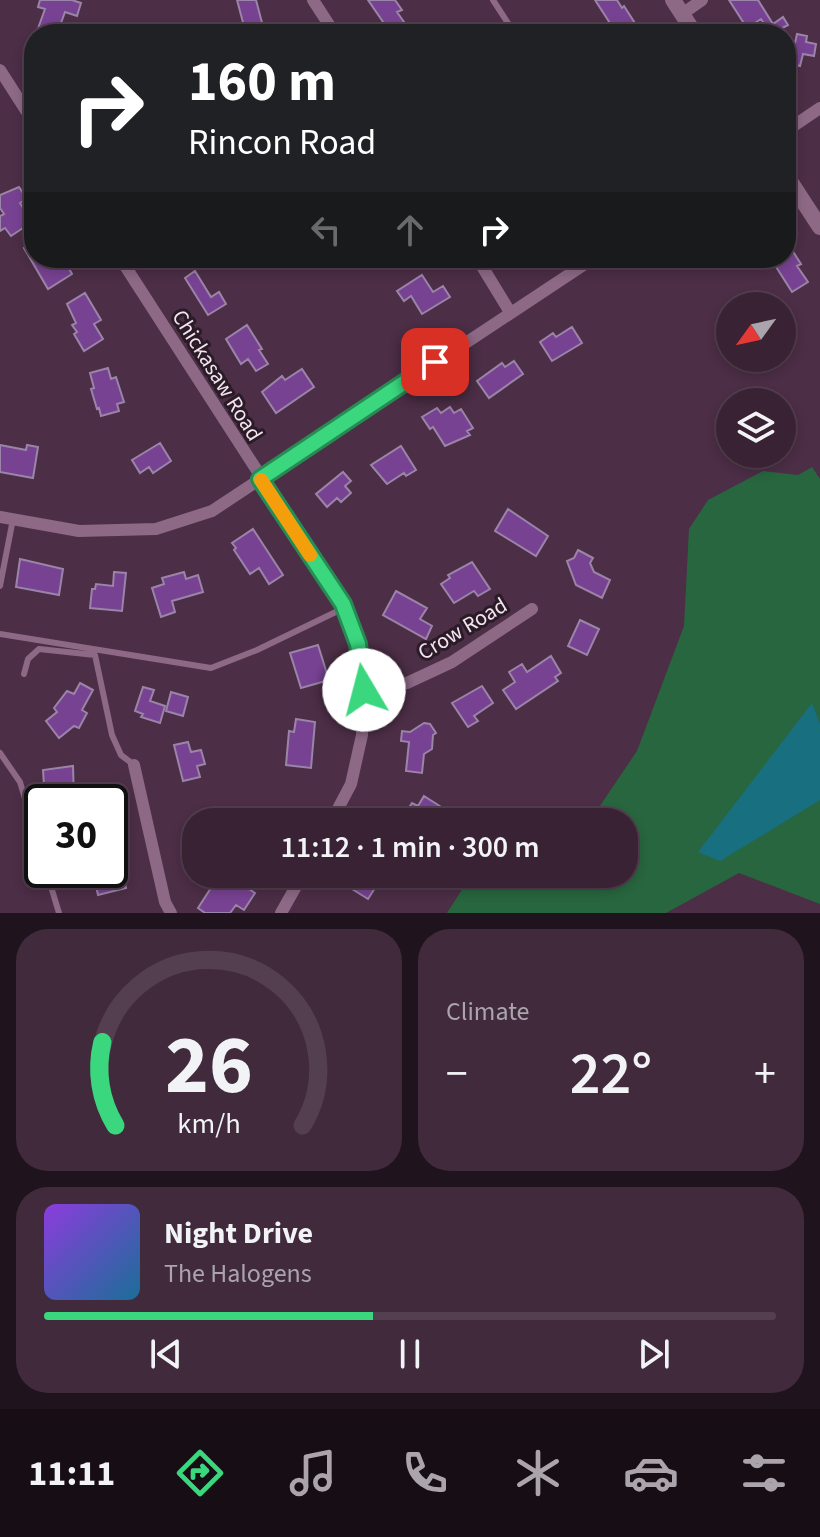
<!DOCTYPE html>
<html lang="en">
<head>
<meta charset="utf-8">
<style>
	:root { --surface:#392234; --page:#402a3c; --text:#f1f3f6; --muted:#aba4ac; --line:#533f4f; --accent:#3ad77f }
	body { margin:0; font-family:"Source Sans 3",sans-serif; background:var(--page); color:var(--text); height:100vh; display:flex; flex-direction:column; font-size:30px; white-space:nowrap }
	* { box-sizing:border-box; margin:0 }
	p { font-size:26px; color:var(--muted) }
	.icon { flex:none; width:44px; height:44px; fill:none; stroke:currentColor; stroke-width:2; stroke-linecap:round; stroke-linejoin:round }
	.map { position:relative; height:913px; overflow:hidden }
	.panel { display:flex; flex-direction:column; gap:16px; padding:16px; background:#1f131d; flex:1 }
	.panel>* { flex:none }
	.top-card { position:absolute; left:24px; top:24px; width:772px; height:244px; border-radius:32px; box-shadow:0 4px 12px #0003,0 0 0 2px var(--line); background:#202124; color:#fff; overflow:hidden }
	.needle { width:52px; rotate:237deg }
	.fabs { position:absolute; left:716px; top:292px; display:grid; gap:16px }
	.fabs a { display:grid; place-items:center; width:80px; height:80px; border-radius:50%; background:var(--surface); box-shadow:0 4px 12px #0003,0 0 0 2px var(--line); font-size:40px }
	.speed { position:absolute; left:24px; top:784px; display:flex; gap:16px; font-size:40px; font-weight:700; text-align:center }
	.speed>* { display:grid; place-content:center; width:104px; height:104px; border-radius:50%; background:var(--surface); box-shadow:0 4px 12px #0003,0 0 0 2px var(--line); line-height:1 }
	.speed .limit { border:4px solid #111; border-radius:12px; background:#fff; color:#111 }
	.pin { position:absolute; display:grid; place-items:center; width:68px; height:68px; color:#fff; margin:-34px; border-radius:16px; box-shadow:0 4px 12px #0006 }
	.me { position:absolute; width:88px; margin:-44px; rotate:352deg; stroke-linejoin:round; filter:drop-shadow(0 0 6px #0008) }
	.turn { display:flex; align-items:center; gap:28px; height:168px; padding:0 32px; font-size:36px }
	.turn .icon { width:104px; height:104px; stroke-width:2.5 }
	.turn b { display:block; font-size:56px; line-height:68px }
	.lanes { display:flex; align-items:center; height:76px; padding:0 32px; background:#0003; justify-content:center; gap:40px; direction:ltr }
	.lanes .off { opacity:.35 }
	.big { font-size:60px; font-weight:600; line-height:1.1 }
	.panel .card { flex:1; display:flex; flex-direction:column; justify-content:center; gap:12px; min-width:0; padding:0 28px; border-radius:32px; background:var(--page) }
	.panel .dial { align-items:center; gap:0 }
	.dial svg { height:208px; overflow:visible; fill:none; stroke:var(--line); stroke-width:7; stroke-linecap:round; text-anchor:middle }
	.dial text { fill:var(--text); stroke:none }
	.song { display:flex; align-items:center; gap:24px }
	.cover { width:96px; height:96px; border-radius:12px; background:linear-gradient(135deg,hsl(270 70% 55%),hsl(200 70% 35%)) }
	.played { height:8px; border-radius:4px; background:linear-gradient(90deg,var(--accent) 45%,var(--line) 45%) }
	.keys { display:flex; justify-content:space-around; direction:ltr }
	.heat { display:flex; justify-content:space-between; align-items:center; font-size:44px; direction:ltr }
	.panel .tiles { flex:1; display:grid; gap:16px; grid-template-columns:1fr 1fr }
	.card:last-child { grid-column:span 2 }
	.trip { position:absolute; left:182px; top:808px; width:456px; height:80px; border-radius:32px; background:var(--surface); box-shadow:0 4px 12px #0003,0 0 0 2px var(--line); font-weight:600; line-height:80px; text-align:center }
	.dock { display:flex; height:128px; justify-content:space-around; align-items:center; background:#170e15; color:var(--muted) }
	.dock .icon { width:56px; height:56px }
	.dock .current { color:var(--accent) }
	.dock b { font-size:36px; color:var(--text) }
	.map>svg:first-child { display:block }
	.green { fill:#28663f }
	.water { fill:#176f80 }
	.building { fill:#784293; stroke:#9a84a7; stroke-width:2 }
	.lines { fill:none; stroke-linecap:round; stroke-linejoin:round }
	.service { stroke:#8d6986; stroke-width:6 }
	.minor { stroke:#8d6986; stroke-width:12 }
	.tertiary { stroke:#8d6986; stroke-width:16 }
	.route-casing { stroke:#268c53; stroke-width:20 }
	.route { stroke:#3ad77f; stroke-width:14 }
	.slow { stroke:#f59e0b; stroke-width:14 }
	.labels { text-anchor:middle; stroke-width:6; stroke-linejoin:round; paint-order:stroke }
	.street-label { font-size:22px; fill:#f6e3f2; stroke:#291c27 }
</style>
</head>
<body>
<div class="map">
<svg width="820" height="913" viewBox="0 0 820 913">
	<rect width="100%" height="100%" fill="#4c2e46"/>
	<path class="green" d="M812,467l8,12v425l-81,-31 -73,40h-219l25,-39h152v-52h-35l48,-71 47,-125 5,-97 19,-29 55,-29 35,4z"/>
	<path class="water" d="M812,703l8,21v76l-100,61 -22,-9z"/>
	<path class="building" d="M40,0h32l9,3 -4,13 -12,-4 -8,22h-21l9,-25 -7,-2z
		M237,0h19l9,34h-12l-1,-6 -7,2z
		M368,0h27l7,10 -5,2 7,10 -14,10z
		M595,0h22l5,8 2,-2 16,25 -5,3h-18z
		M729,0h29l15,24 10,-7 5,8 -17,9 -10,-15 -14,9z
		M797,34l10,2 -1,6 10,2 -2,12 -11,-2 -3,12 -14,-3v-22l9,2z
		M19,187l8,12 -7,4 12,19 -21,14 -6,-8 -5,3v-15l4,-2 -4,-6v-13z
		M34,241v17h29l9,16 -24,15 -24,-41z
		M792,250l9,14 -4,2 11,16 -16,10 -19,-30 13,-4v-4z
		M195,271l16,26 8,-5 7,12 -18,11 -23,-37z
		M422,275l11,17 10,-6 7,11 -28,17 -11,-18 -7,5 -7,-10z
		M85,293l16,27 -7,4 9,15 -19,12 -10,-17 3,-2 -5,-7 4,-2 -9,-19z
		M247,325l15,24 -3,1 9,14 -12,7 -8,-12 -7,5 -15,-25z
		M572,327l10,16 -30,18 -12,-19 13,-9 3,4z
		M514,361l9,13 -34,24 -12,-17 25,-18 3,4z
		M108,368l3,11 5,-2 8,25 -7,2 2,7 -18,5 -2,-8 -2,1 -6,-20 3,-1 -4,-15z
		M302,369l12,18 -38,26 -14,-21 20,-16 3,4z
		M450,407l4,6 7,-4 12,19 -6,3 3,4 -25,11 -12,-19 -3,2 -8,-12 15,-9 4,5z
		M160,443l11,18 -18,12 -4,-6 -9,6 -8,-13z
		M0,445l26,5 1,-5 11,2 -5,31 -33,-6z
		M401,446l15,24 -10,6 -2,-3 -17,11 -16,-19z
		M343,472l8,9 -6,5 6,7 -10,9 -4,-4 -10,9 -11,-13z
		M508,509l40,27 -12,20 -41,-25z
		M253,529l30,46 -14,9 -10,-16 -9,6 -16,-24 2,-2 -4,-5z
		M578,550l15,8 -3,5 4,9 16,8 -8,18 -26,-13 -9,-24 7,-3z
		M20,559l43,10 -4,26 -43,-8z
		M472,562l18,27 -12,7 -4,-5 -20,12 -13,-19 9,-6 -2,-3z
		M114,572l12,1 -4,38 -32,-3 2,-19h3l1,-5 17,2z
		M184,572l2,7 12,-4 5,17 -31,9 3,11 -14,5 -9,-29 12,-4 -2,-6z
		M396,591l31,17 -7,11 12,7 -6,13 -43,-24z
		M580,620l19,9 -12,26 -19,-9z
		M318,645l11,35 -28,8 -11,-35z
		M551,656l10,17 -6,4 3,4 -42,28 -13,-19 12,-8 -6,-10 13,-8 5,8z
		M80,683l13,7 -11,20 5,3 -8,15 -5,-2 -15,12 -13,-17 11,-9 -3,-4 13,-17 7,3z
		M482,686l11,17 -19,13 4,5 -10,6 -16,-24z
		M143,687l11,3 -4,11 15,5 -5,17 -19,-6 2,-3 -8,-3z
		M171,692l17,5 -5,19 -17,-5z
		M296,719l19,3 -4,46 -25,-3 3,-34 5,1z
		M424,723l6,1 6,9 -3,2 -1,14 -8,5 -2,19 -16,-2 3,-29 -8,-1 1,-10 8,1z
		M188,742l3,10 10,-2 4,14 -8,2 3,11 -17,4 -9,-36z
		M73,766l1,34 -29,1 -2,-31z
		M424,796l22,14 -7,12h-22l-12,-8 7,-11 6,3z
		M120,856l6,32 -28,7 -6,-25h18v-11z
		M220,874h6l29,19 -11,17 -8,-5 -6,8h-25l-7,-5z
		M361,874h23l-16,25 -16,-10z"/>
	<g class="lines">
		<path class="service" d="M493,0l22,34
			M0,586l13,-67
			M0,634l211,34 46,-18 87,-42
			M24,674l4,-15 11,-10 56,6 17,80 9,20 13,10
			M0,753l20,29 22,73
			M46,870l13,43"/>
		<path class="minor" d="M313,0l22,34
			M682,14l20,-14
			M0,70l34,53
			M786,131l34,-23
			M120,258l223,346 15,40 6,46 -2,45 -11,49 -20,38
			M477,258l33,54
			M0,517l79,14 77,-2 56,-18 382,-253
			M364,690l43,-7 45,-21 80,-53
			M134,765l31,137 6,11
			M281,913l22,-39"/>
		<path class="tertiary" d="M673,0l22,34
			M786,175l34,52"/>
	</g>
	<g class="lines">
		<g class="route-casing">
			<path id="route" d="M364,690l-6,-46 -15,-40 -83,-125 175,-117"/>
		</g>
		<use href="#route" class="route"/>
		<path class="slow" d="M261,480l49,75"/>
	</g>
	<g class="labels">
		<g class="street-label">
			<text transform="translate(218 375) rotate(58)" y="8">Chickasaw Road</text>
			<text transform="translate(462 628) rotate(-31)" y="8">Crow Road</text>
		</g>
	</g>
</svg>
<div class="fabs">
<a><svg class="needle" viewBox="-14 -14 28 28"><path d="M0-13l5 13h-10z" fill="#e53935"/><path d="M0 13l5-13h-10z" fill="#aba4ac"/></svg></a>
<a><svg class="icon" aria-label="layers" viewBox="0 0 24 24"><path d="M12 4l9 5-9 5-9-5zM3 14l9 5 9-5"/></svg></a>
</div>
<div class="speed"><div class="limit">30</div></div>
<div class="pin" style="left:435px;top:362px;background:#d93025"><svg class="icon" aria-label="arrive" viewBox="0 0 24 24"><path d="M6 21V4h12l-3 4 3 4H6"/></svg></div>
<svg class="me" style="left:364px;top:690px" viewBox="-20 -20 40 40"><circle r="19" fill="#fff"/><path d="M0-13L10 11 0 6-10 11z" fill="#3ad77f"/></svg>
<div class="trip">11:12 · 1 min · 300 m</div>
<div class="top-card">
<div class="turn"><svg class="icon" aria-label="right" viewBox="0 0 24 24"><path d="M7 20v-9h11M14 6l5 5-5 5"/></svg><div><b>160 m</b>Rincon Road</div></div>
<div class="lanes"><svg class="icon off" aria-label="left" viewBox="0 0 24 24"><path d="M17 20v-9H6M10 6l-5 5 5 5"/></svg><svg class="icon off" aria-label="ahead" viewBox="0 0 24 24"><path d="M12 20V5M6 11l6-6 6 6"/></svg><svg class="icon" aria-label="right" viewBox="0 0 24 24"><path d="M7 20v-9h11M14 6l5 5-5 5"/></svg></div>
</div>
</div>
<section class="panel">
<div class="tiles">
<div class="card dial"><svg viewBox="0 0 100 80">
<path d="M14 69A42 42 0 1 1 86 69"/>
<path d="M14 69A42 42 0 0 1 9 37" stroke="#3ad77f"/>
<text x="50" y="56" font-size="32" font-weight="700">26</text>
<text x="50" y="72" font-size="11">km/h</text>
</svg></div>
<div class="card"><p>Climate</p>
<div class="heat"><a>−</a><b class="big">22°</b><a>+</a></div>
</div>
<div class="card">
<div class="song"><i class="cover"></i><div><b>Night Drive</b><p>The Halogens</p></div></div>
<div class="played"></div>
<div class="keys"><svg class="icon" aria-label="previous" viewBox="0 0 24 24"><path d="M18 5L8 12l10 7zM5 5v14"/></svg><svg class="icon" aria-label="pause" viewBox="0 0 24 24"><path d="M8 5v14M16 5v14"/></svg><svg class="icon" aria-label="next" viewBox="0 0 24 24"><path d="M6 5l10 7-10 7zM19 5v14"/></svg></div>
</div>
</div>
</section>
<nav class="dock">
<b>11:11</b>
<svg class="icon current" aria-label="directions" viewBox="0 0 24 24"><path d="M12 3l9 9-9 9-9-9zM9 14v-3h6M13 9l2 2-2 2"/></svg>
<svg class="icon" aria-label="music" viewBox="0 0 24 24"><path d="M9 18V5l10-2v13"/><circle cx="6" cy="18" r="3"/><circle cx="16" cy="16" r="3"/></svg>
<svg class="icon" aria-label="phone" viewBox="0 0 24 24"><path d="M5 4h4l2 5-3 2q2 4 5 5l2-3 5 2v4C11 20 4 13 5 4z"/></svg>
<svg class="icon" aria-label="climate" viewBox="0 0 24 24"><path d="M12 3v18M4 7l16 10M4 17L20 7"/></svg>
<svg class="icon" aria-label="car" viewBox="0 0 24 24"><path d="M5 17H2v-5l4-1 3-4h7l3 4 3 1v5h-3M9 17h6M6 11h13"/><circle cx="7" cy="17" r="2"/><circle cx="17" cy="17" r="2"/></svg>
<svg class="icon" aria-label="filters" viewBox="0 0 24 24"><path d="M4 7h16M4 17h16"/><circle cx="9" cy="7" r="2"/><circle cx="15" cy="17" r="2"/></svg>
</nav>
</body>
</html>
